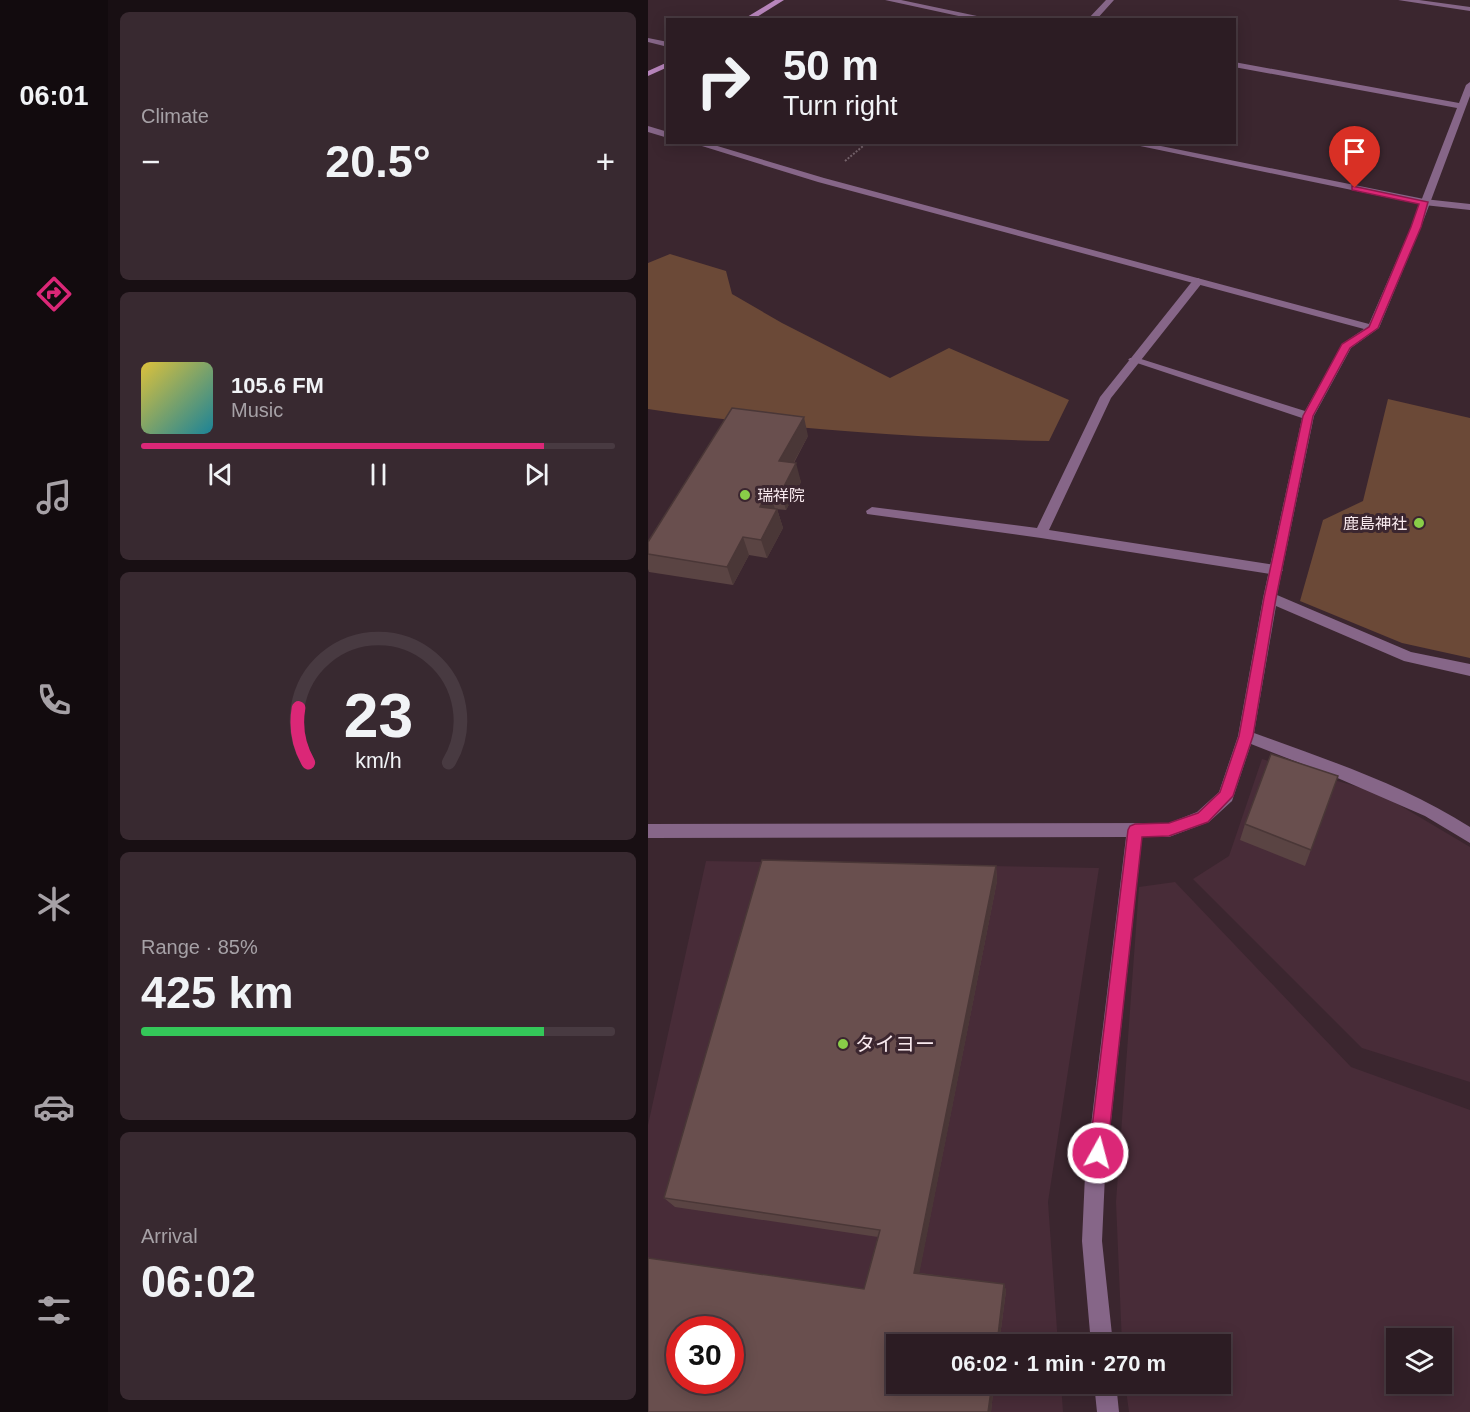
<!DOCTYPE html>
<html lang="en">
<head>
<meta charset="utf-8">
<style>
	:root { --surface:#2c1c23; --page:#382930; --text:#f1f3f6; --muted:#a6a1a6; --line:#483a41; --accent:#db2777 }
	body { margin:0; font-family:Helvetica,"Noto Sans JP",sans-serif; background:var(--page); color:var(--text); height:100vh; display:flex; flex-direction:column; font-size:22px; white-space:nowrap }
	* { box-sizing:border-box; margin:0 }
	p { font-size:20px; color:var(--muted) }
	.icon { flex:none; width:33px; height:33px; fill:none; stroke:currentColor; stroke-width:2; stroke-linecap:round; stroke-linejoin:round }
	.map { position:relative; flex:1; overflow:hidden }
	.drawer { display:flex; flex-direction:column; gap:12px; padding:12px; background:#180f13; width:540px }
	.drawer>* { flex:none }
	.guide { position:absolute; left:18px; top:18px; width:570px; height:126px; border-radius:0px; box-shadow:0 3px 15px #0003,0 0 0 2px var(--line); background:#2c1c23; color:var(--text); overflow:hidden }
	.fabs { position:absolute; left:738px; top:1328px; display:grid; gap:12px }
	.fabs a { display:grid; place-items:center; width:66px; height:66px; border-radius:0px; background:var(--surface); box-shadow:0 3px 15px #0003,0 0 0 2px var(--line); font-size:30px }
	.speed { position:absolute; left:18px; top:1316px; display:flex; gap:12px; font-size:30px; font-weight:700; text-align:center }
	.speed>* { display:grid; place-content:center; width:78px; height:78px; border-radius:50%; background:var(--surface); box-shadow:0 3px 15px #0003,0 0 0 2px var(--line); line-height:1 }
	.speed .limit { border:9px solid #d22; background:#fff; color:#111 }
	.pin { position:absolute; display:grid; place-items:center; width:51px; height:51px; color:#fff; margin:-62px -26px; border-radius:50% 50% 50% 0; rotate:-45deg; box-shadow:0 0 6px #0007 }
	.pin .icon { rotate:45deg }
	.me { position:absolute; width:66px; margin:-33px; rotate:7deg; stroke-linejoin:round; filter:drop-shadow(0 0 4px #0008) }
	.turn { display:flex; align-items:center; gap:21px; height:126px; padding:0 18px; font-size:27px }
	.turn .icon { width:78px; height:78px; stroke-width:2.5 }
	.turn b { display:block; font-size:42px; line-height:51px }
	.big { font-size:45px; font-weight:600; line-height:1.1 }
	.drawer .widget { flex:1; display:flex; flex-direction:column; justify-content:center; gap:9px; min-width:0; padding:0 21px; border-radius:9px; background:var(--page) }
	.drawer .dial { align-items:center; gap:0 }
	.dial svg { height:156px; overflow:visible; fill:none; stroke:var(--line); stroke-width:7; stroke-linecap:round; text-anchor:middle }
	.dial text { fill:var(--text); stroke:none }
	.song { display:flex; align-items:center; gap:18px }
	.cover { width:72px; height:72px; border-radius:9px; background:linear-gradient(135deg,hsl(50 70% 55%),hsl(190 70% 35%)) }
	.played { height:6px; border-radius:3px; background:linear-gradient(90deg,var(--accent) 85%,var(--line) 85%) }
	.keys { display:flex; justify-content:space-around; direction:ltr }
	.heat { display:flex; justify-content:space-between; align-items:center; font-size:33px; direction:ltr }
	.charge { height:9px; border-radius:4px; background:linear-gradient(90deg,#34c759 85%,var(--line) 0) }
	.trip { position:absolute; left:238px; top:1334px; width:345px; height:60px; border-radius:0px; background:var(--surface); box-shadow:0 3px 15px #0003,0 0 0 2px var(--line); font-weight:600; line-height:60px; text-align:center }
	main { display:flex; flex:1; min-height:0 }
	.tabs { display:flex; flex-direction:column; width:108px; justify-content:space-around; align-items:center; background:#120b0e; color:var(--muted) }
	.tabs .icon { width:42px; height:42px }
	.tabs .current { color:var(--accent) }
	.tabs b { font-size:27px; color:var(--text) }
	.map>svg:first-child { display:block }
	.built { fill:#482c38; fill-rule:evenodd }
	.green { fill:#6b4937 }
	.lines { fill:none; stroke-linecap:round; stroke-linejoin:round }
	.path { stroke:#77646c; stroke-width:2; stroke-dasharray:2 1.5; stroke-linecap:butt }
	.service { fill:#866688; fill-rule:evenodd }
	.minor { fill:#866688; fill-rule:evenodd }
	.tertiary { fill:#866688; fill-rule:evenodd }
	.secondary { fill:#b885bc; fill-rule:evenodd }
	.wall { fill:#5a4443 }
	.shaded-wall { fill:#4a3737 }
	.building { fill:#694f4e; stroke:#4a3737; stroke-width:1.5; fill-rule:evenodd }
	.route { fill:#db2777; stroke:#8e194d; stroke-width:1.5 }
	.poi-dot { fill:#89ce48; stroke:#3b262f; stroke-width:2 }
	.labels { text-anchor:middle; stroke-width:6; stroke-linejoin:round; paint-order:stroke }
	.poi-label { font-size:16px; fill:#f8e9ee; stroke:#3b262f; text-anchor:start }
	.near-poi-label { font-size:20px; fill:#f8e9ee; stroke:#3b262f; text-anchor:start }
</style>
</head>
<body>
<main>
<nav class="tabs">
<b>06:01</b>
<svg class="icon current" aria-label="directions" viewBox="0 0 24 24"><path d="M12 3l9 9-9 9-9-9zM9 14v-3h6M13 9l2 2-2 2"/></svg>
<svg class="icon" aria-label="music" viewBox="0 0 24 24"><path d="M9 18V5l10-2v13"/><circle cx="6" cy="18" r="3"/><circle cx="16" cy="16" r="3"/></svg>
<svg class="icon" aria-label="phone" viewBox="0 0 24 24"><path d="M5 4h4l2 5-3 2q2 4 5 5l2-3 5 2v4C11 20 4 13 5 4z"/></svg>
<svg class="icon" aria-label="climate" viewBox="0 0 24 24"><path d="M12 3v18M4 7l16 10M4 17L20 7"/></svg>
<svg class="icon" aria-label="car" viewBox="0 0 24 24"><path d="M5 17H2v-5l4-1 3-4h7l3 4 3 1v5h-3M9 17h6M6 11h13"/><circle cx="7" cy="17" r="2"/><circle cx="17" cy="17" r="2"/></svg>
<svg class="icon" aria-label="filters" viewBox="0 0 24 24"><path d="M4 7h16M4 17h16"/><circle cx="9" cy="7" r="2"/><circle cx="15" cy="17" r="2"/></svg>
</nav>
<section class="drawer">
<div class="widget"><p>Climate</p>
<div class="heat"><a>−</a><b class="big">20.5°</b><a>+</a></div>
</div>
<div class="widget">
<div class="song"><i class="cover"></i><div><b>105.6 FM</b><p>Music</p></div></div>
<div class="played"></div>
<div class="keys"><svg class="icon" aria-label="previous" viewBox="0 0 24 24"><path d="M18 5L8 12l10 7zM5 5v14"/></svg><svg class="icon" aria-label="pause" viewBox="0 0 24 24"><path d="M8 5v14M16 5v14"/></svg><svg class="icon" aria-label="next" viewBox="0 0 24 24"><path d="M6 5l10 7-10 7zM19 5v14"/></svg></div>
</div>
<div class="widget dial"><svg viewBox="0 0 100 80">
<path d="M14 69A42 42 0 1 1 86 69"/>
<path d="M14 69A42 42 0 0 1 9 41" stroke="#db2777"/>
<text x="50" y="56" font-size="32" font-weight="700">23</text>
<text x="50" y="72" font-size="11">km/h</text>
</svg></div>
<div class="widget"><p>Range · 85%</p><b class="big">425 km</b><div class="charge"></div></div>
<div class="widget"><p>Arrival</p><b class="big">06:02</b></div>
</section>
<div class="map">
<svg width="822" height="1412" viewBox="0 0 822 1412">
	<rect width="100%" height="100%" fill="#3b262f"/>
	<path class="built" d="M614,759l117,34 91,54v235l-108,-34 -169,-169 36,-23z
		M58,861l393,7 -51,334 10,142h-161v39h164l2,29h-415v-287zM32,1329h50v51h-50z
		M527,882l176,185 119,43v302h-341l-4,-29h96v-39h-99l-6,-142 23,-315zM748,1338h46v45h-46z"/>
	<path class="green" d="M22,254l56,17 6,23 50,29 108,55 59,-30 120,52 -20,41c-135,-3 -268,-12 -401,-32v-146z
		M740,399l82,19v240l-68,-15 -102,-42 23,-81 40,-19z"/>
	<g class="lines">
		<path class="path" d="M197,161l23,-19"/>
		<path class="service" d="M458,0h8l-18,20h-9z
			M750,0h21l51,7v4z
			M550,278l5,3 -1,2 -91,115 -62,132 227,35 7,5 -2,3 -5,2 -235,-37 -174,-24 -1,-3 6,-4 165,21 63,-131 94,-118z"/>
		<path class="minor" d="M237,0h16l95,20h-19z
			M586,62l225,41 7,-18 4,-3v14l-49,131 -42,101 -28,20 -37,68 -37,179 134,57 59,12v12l-66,-15 -128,-55 -22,127c74,27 150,52 216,94v16l-45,-27 -92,-40 -82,-32 -19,57 -23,21 -40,15h-27l-37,338 -3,66 11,103h-22l-9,-103 3,-66 41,-338 -478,1v-14l521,-1 28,-11 22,-20 19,-56 25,-138 39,-180 -174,-58 2,-2h8l167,53 37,-67 22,-15 -546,-147 -129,-40h15l120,36 545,146 42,-97 46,-119 -223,-41z
			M0,126l20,6v6l-20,-6z
			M446,1383h22l3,29h-22z"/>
		<path class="tertiary" d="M0,38l20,4v5l-20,-5z
			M473,142h20l283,57 46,5v6l-46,-5z"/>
		<path class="secondary" d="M127,0h9l-32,20h-10z
			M20,62v5l-20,9v-5z"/>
	</g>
	<path class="wall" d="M160,436l-14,27 7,19 -15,28 -11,-1h2l6,19 -16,30 -18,-3 -16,30 -84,-13 -1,-3v-27z
		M690,776l-33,90 -65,-26 5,-16z
		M348,866l1,15 -78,392 85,11 2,7 -7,53h-102v39h97l-3,29h-343l216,-123 14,-52 -203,-30 -11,-9z"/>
	<path class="shaded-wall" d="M156,417l4,19 -24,44 -5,-19z
		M148,463l5,19 -15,28 -5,-18z
		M121,490l6,19 -15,-2z
		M129,509l6,19 -16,30 -6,-18z
		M95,537l6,18 -16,30 -6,-18z
		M348,866l1,15 -79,399 -4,-7z
		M356,1284l2,7 -7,53h-2z
		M344,1383h2l-3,29h-3z"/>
	<path class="building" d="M84,408l72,9 -25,44 17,2 -15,29 -12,-2 -9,17 17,2 -16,31 -18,-3 -16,30 -79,-13v-12z
		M623,754l67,22 -27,74 -66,-26z
		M114,860l234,6 -82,407 90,11 -7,60h-100v39h95l-4,29h-340v-154l216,31 16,-59 -216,-32zM32,1329h50v51h-50z"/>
	<path class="route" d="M704,186l76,16 -7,25 -43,101 -28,20 -37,68 -37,182 -23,138 -20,60 -25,26 -39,14 -27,1 -35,316 -3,6 -6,3 -7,-3 -2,-6 39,-323 2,-4 5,-2 34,-1 29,-10 22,-21 19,-56 25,-138 39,-182 39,-72 27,-17 42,-100 8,-23 -67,-14z"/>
	<g class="poi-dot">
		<circle cx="97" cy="495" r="6"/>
		<circle cx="771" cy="523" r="6"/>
		<circle cx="195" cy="1044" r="6"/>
	</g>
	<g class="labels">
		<g class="poi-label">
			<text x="109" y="501">瑞祥院</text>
			<text x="759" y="529" text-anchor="end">鹿島神社</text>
		</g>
		<g class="near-poi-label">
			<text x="207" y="1051">タイヨー</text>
		</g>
	</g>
</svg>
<div class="fabs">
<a><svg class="icon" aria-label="layers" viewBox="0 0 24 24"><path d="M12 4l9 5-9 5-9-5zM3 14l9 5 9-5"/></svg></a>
</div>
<div class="speed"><div class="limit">30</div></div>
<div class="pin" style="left:707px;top:188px;background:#d93025"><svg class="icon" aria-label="arrive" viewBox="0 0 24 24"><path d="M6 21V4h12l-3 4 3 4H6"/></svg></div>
<svg class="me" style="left:450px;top:1153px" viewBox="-20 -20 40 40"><circle r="17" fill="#db2777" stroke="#fff" stroke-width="3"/><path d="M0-11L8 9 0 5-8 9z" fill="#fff"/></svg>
<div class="trip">06:02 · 1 min · 270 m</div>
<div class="guide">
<div class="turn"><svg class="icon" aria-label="right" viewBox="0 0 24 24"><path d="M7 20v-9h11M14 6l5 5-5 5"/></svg><div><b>50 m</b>Turn right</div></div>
</div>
</div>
</main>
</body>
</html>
